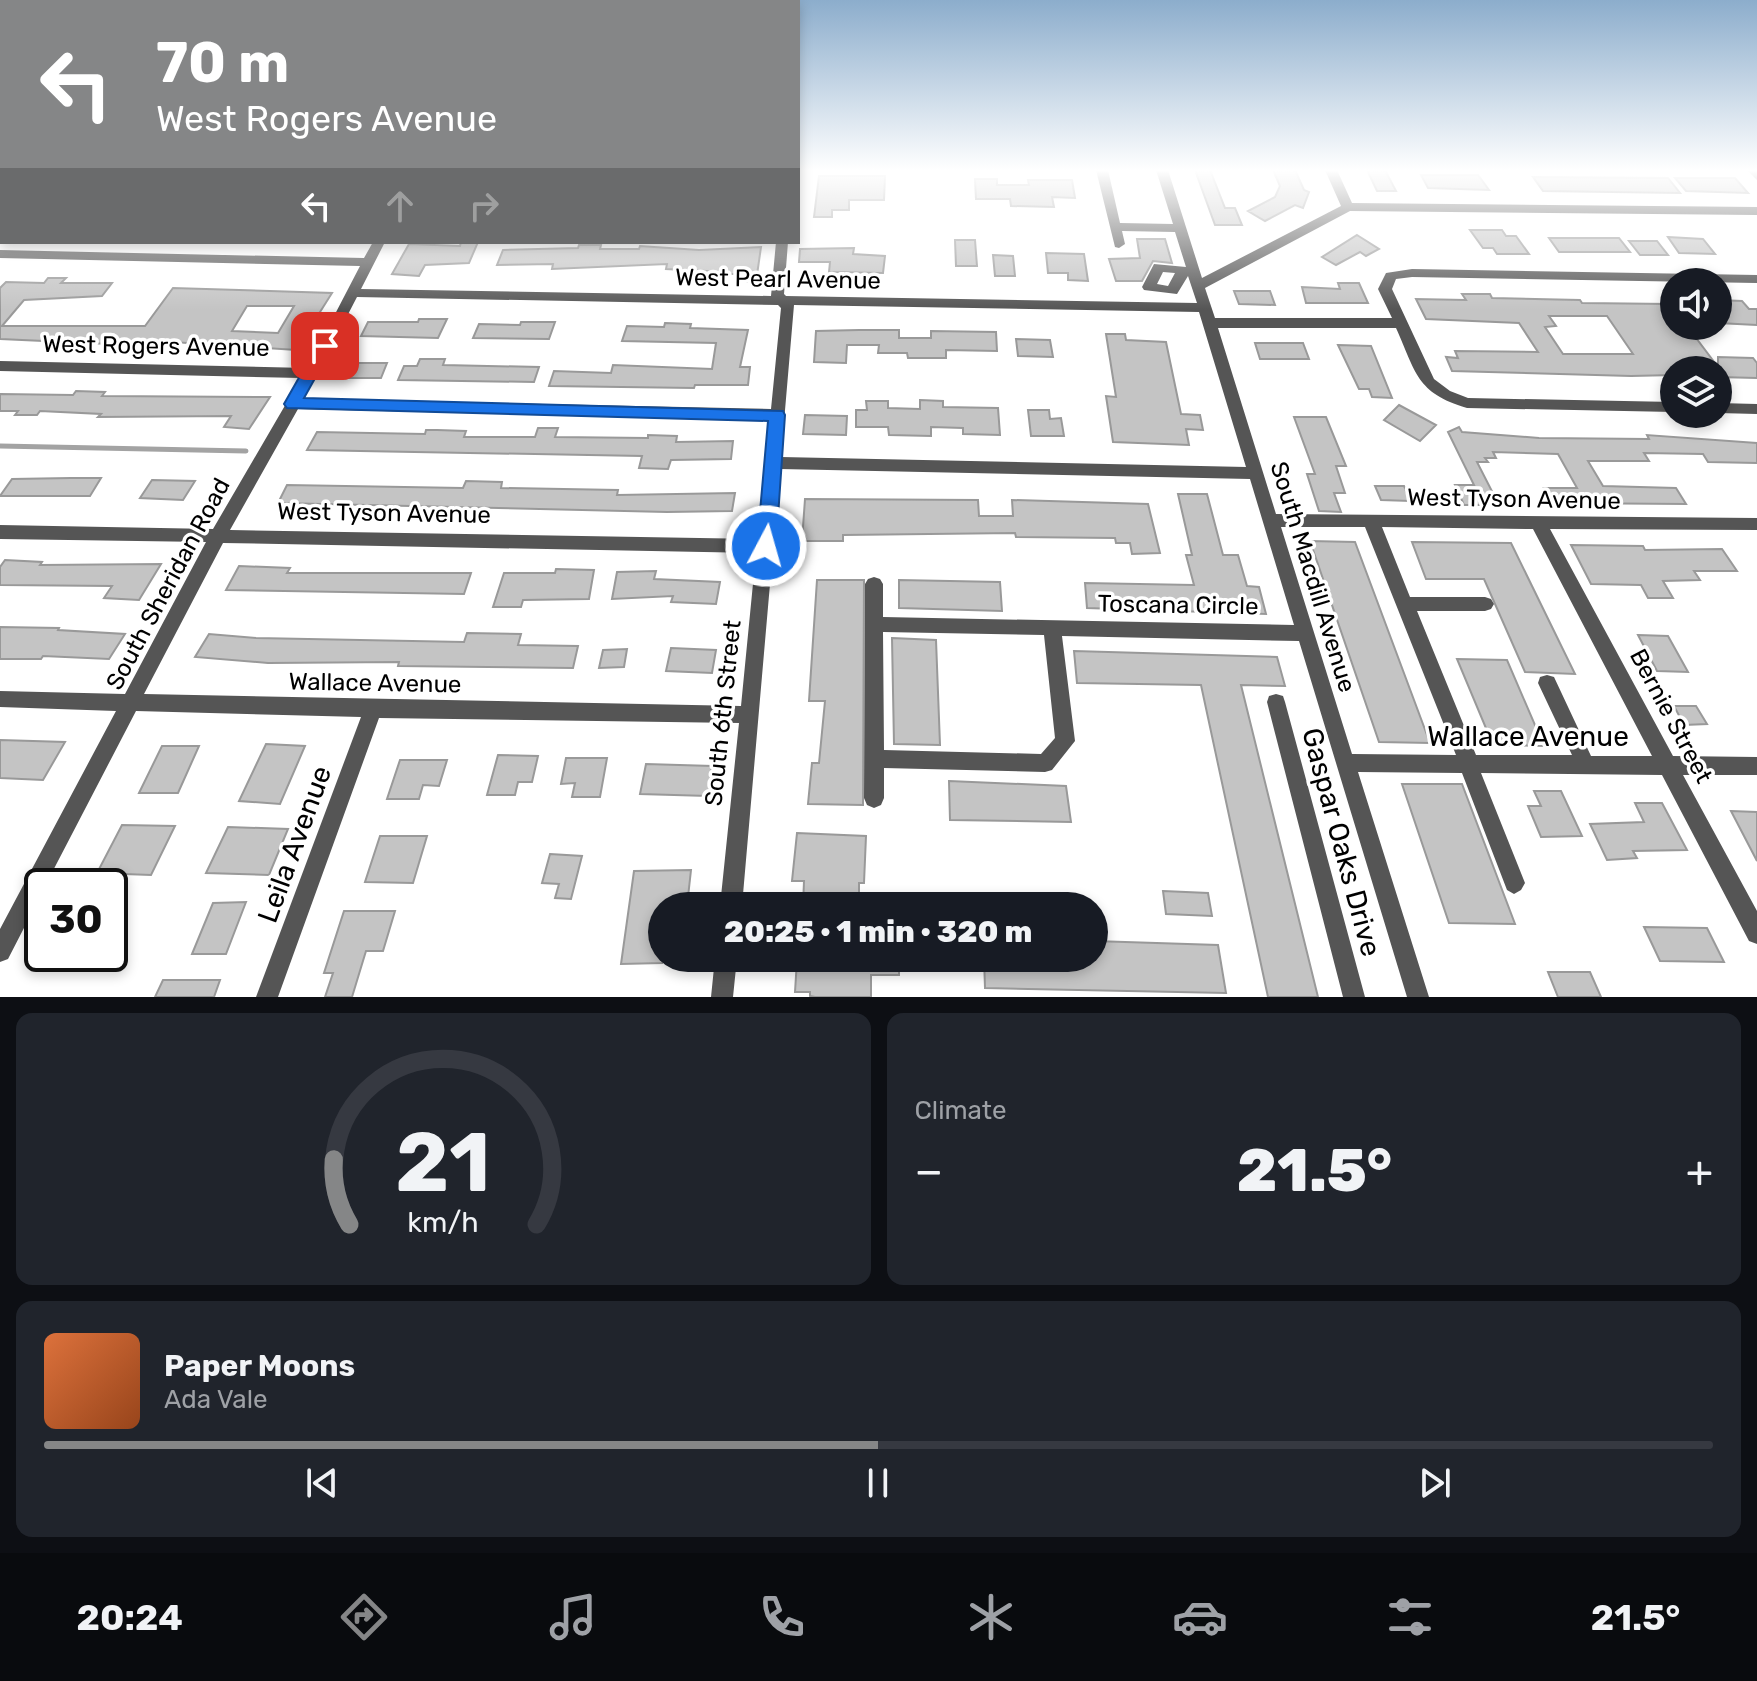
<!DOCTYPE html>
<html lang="en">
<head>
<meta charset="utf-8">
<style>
	:root { --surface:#171b24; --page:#20242c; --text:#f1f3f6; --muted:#9ea1a6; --line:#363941; --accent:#858687 }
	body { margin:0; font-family:Rubik,sans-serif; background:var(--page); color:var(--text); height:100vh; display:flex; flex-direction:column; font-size:30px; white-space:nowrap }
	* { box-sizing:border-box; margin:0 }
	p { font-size:26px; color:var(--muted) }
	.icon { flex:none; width:44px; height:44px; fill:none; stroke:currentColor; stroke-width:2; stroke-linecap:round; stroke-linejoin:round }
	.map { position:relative; height:997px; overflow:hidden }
	.side { display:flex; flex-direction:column; gap:16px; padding:16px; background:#0d0f14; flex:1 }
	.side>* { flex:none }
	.banner { position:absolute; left:0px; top:0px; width:800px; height:244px; box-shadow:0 4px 12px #0003; background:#858687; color:#fff; overflow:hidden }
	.fabs { position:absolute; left:1660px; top:268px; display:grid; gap:16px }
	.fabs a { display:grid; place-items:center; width:72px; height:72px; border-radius:50%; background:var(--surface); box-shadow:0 4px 12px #0003; font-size:40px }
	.speed { position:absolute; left:24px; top:868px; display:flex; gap:16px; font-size:40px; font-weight:700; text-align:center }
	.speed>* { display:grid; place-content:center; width:104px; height:104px; border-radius:50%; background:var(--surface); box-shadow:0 4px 12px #0003; line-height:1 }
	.speed .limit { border:4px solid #111; border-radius:12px; background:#fff; color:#111 }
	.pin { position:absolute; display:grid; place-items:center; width:68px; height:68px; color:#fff; margin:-34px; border-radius:16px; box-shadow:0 4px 12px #0006 }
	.me { position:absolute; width:88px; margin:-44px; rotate:6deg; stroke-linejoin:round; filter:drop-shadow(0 0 6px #0008) }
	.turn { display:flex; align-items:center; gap:28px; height:168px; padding:0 24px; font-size:36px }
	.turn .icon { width:104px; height:104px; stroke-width:2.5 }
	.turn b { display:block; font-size:56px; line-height:68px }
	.lanes { display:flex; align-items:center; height:76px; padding:0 24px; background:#0003; justify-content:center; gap:40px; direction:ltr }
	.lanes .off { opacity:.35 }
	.big { font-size:60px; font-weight:800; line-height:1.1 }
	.side .card { flex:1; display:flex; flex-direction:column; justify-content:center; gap:12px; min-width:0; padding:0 28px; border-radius:16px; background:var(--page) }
	.side .dial { align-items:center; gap:0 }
	.dial svg { height:208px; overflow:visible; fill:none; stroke:var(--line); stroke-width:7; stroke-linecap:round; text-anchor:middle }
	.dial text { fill:var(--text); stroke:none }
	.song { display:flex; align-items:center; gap:24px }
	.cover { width:96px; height:96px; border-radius:12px; background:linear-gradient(135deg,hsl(20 70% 55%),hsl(20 70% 35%)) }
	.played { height:8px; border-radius:4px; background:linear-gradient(90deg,var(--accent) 50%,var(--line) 50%) }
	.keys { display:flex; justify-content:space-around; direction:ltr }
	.heat { display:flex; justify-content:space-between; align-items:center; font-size:44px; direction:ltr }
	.side .tiles { flex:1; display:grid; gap:16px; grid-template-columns:1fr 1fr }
	.card:last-child { grid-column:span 2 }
	.trip { position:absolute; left:648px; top:892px; width:460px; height:80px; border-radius:40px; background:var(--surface); box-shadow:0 4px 12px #0003; font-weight:800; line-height:80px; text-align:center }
	.tabs { display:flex; height:128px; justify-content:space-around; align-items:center; background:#090b0e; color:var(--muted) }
	.tabs .icon { width:56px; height:56px }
	.tabs .active { color:var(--accent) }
	.tabs b { font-size:36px; color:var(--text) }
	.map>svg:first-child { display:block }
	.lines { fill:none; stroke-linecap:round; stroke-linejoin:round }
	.stream { stroke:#a3a3a3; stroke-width:5 }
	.building { fill:#c4c4c4; stroke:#999; stroke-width:2; fill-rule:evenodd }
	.minor { fill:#555; fill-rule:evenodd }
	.route { fill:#1a73e8; stroke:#114b97; stroke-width:2 }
	.labels { text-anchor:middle; stroke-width:7; stroke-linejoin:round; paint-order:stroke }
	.street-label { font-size:24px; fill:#000; stroke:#fff }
	.near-street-label { font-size:28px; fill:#000; stroke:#fff }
</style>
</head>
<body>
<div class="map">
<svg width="1757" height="997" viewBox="0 0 1757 997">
	<rect width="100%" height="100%" fill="#fff"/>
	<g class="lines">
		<path class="stream" d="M0,446l246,5"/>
	</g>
	<path class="building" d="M1195,170h15l15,38h10l7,17h-27z
		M1273,170h22l9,20 5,2 -6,16 -8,-3 -30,16 -17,-10 27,-14 5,-11z
		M1367,170h18l11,21h-19z
		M1421,175h57l11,15 -61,-2z
		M819,176h66l-1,24h-35v10h-17v7h-18z
		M1533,177l135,1 12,15 -137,-2z
		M1675,178h60l13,15 -62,-2z
		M975,179h22v6h32l-1,-5h44l3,18 -23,-1 2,10 -43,-1 -1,-7h-34z
		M1470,230h32l4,6h10l13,18h-32l-4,-6h-10z
		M1357,235l22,14 -13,7 -6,-4 -24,13 -14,-8z
		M1668,237l35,2 12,15 -36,-1z
		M1549,238h70l11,14h-71z
		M1137,239h28l7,24 -19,-2 -11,20h-26l-7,-22 31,-1z
		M955,240h20l2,26h-21z
		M1629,241h28l11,14h-28z
		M461,242h17l-9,21 -44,2 -6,11 -27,-2 17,-30 51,2z
		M579,245h22l-1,4h39l1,-3 59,4 62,-3 -5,35 -21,-1 1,-7h-10v-2l-60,-3 1,-5 -115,5 1,-5 -56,1 6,-15 75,-2z
		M854,248l-1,6 32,2 -2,17 -54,-1 1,-10h-31l1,-13z
		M1046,253l38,1 4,27 -20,-1v-7h-20z
		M993,255l20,1 2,20h-20z
		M48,278h18l-5,5h51l-10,13 -78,4 -22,26h143l28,-38 159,5 -36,57 -139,-9 -9,14h-24l7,-10 -131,-6v-51l6,-6 38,1zM247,306h47l-16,27 -46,-2z
		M1338,283h21l9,20h-62l-4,-16 38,2z
		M1234,291h36l5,14 -36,-1z
		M1462,294h28l2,4 88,2 2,3 88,1 4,5v17h13l31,41v-10l35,1 4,5v15l-39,-1v-7h-44v5l-43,1 -179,-5 -6,-14 12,1 -3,-7 83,1 -19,-29 -93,-4 -10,-20 50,1zM1549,316h58l26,38h-70l-18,-27 11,-1z
		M1718,300l24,1 7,8h8v16l-39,-2z
		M419,319h28l-9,19 -77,-2 7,-14h50z
		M521,322h34l-6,17 -76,-1 6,-14 41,1z
		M665,323l26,1 -1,4 58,2 -8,37h10l-2,18h-53l-1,3 -145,-2 5,-15 57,2 2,-8 99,4 4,-26 -94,-2 5,-15 37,1z
		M859,330h40v8h32v-7l65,1 1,19 -51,-1v8h-38l-1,-5h-29l1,-8h-32l-1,18 -32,-1 2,-31z
		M1106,334h19l1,6 40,2 15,72 19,1 3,15 -17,-1 3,16 -76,-3 -7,-46 10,1z
		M1016,339l34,1 3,17 -35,-1z
		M1255,343h48l6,16h-49z
		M1338,345l33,1 21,52 -20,-1 -3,-8h-10z
		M420,359h25l-2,6 96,2 -5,15 -136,-2 6,-14h13z
		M349,363h38l-6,15h-39z
		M76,391l29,1 -3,4 168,1 -21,32 -25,-2 7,-11 -133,1 3,-3 -61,-3 -3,4h-22l3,-4h-18v-17l73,1z
		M920,400l23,1v6l55,1 2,27 -37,-1v-6l-32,-1v9l-42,-1 -1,-8h-32v-17h11l-1,-9h22v7l32,1z
		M1399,405l37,20 -16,16 -36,-21z
		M1028,410h21l1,9 11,-1 3,18h-33z
		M805,415l42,1 -1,19 -43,-1z
		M1294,417h32l20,49h-10l9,27h-11l7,19 -22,-1 -12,-37h8z
		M1459,427l3,5 77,6 110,1 -2,-4 110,8v20l-49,-1 -5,-8 -59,-1 5,8h-61l15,25 73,2 10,16 -133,-1 -9,-15h33l-19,-34 -65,-2 3,6h-11l3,4h-11l22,43h-35l-9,-20h19l-26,-53z
		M538,428h20l-3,9 93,1v-3l29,1 -1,6 57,-1 -2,18 -60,1 -3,9 -29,-1 3,-12 -335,-6 10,-18 108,2 1,-4h11l29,1 -2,6h71z
		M71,478h30l-11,18h-90l12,-17z
		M152,480l43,1 -12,19 -43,-2z
		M466,481l36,1 -1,6 117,2 -1,5 118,-2 -3,18 -65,1 -389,-9 9,-18 176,3z
		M1375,486h29l6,15 -29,-1z
		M1178,494h29l16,61h15l9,31 12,1 7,27 -179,-6 -2,-25 109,2 -8,-30h6z
		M805,499l173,1 1,16h34l-1,-16 136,4 12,49 -28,1 -2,-11h-14l-1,-5 -99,-1 -1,-4 -172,2v6h-41z
		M1310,541l45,1 75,201 -51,-1z
		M1412,542l99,1 64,131 -50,-2 -41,-93h-58z
		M1571,545l72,1 2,4 77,-1 15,22h-43l6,9 -37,1 10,17h-25l-7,-13 -50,-1z
		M5,560l37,2 -2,3 121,-1 -22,36 -35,-2 8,-12 -112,-1v-18z
		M239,566l51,2 -3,5h184l-7,21 -238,-4z
		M556,569l38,1 -5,29 -66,1 -2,7h-28l11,-34h51z
		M656,571l-2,8 66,3 -4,22 -45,-2 2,-6 -61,3 5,-27z
		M817,580h47l-1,225 -55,-1 4,-41h7l6,-62h-16z
		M899,580l101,2 2,29 -103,-3z
		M0,627l59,1 -1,2 67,4 -16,25 -66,-3 -2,3h-41z
		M467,633l54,1 -3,11 60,1 -5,22 -175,-2 1,-4 -131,1 -73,-6 14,-23 47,4 208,4z
		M1638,635l30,1 20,36 -31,-1z
		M892,638l44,2 4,105 -46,-1z
		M671,648l45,2 -4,23 -46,-2z
		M627,649l-3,18 -25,1 4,-18z
		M1074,651l203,6 8,29 -44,-1 77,312h-50l-67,-312 -124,-2z
		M1457,659l50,1 37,86 -51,-1z
		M1674,706h22l11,18 -23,1z
		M0,740l65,2 -22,38 -43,-2z
		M266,744l39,2 -25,58 -41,-3z
		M162,746h37l-21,47h-39z
		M498,755l40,1 -6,26h-14l-3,13h-28z
		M566,758h41l-7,39h-28l3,-14 -14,1z
		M400,760h47l-8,26 -16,-1 -4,14h-32z
		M646,764l66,2 -4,30 -68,-2z
		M949,781l117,5 5,36 -121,-2z
		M1402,784h60l53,140 -66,-1z
		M1534,791h27l21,45 -41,1 -13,-31h13z
		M1635,803h27l25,47 -54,1 4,7 -30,2 -17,-36 54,-2z
		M1731,811l26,1v49z
		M122,825l53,1 -24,49 -54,-2z
		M228,827l60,2 -19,46 -63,-2z
		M797,833l69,3 -2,47h-5v23h-56l1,-25h-12z
		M380,836h47l-14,47 -48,-1z
		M550,854l32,2 -11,43 -16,-1 4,-14 -17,-1z
		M691,870l-4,36h-25v57l-41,1 13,-93z
		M1163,891l45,2 4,23 -46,-2z
		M246,902l-20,52h-34l21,-51z
		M344,911h51l-12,40h-17l-14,46h-27l8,-24h-9z
		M1644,927l63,1 17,34 -64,-1z
		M1094,941l124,4 8,48 -241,-5 -1,-30h110z
		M828,958h71v17h-28v22h-56l-5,-1v-4h-15l2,-32z
		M1548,972h42l11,25h-43z
		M163,980h57l-6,17h-59z"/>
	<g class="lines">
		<path class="minor" d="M1096,170h12l12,53 53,1 -17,-54h12l34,108 139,-72 -16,-36h12l15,33 405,4v8l-407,-4 -145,77 10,30h177l-14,-29 8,-16 26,-4 345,6v8l-345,-6 -16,2 -4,10 42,90 16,12 18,7 206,4v10l-207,-4c-51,-15 -51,-36 -71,-80h-178l58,186 481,4v12l-207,-1 123,227 84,1v18h-74l74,136v33l-8,-3 -87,-166 -181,-2 44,110 -4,7 -7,4 -7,-4 -45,-117 -104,-1 71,225h-22l-108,-356 -237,-5 13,105 -23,29 -7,2 -161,-4v30l-3,7 -7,3 -7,-3 -3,-7 1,-214 3,-5 6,-2 6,2 3,5v33l411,8 -44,-146 -470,-10 -38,437h-22l19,-183 -360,-5 -101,279h-22l105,-280 -225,-6 -91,175h-3v7l-34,66 -8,3v-33l116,-218 -116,-4v-16l125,3 81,-152 -206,-3v-14l213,4 88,-151 -301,-7v-10l307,7 53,-102 -360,-8v-8l364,8 9,-16h12l-24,47 410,7 5,-54h12l-4,52 2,2 411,7 -9,-27 -11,18 -33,-4 -2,-3 12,-23 32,3 -11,-35 -53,-1 3,13 -6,4 -4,-1zM1163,272l12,1 -7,13 -11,-2zM357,297l421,8 3,3 -10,101 -467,-10zM794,305l405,7 47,155 -465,-10zM298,409l472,11 -12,119 -528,-9zM1281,527h84l91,228 -104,-1zM1382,527l151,2 119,227h-61l-37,-79 -7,-2 -7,2 -2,6 34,72h-96l-59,-144h68l6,-2 3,-5 -3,-5 -6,-2h-75zM223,543l533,10 -15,153 -597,-12zM883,632l161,3 11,103 -14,16 -157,-4z
			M1747,170h10v10z
			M2,214v9l-2,1v-9z
			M1718,403l39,1v10l-39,-1z
			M1276,694l7,2 2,6 80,295h-22l-76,-295 2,-6z
			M715,958h22l-4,39h-22z"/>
	</g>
	<linearGradient id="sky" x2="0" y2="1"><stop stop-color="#8cadcc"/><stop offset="0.55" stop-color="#fff"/><stop offset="1" stop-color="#fff" stop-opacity="0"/></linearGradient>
	<rect width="1757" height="310" fill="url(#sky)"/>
	<path class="route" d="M325,341l8,5 -29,52 479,13 2,4 -9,131 -3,5h-13l-3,-5 11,-125 -481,-13 -3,-4 33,-58z"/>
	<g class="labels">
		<g class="street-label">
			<text transform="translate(778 279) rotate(1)" y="8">West Pearl Avenue</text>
			<text transform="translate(156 346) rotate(1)" y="8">West Rogers Avenue</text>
			<text transform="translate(1514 499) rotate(1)" y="8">West Tyson Avenue</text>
			<text transform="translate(384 513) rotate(1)" y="8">West Tyson Avenue</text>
			<text transform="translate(1313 577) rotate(73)" y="8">South Macdill Avenue</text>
			<text transform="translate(168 584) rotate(-62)" y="8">South Sheridan Road</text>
			<text transform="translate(1178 605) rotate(1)" y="8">Toscana Circle</text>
			<text transform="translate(375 683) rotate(1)" y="8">Wallace Avenue</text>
			<text transform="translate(723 713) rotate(-84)" y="8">South 6th Street</text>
			<text transform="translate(1671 716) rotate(62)" y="8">Bernie Street</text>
		</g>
		<g class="near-street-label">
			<text x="1528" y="746">Wallace Avenue</text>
			<text transform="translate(1342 842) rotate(75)" y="10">Gaspar Oaks Drive</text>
			<text transform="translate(294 844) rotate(-70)" y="10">Leila Avenue</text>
		</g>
	</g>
</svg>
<div class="fabs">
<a><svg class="icon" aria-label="sound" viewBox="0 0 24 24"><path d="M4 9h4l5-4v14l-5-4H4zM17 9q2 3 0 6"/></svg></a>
<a><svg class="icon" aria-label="layers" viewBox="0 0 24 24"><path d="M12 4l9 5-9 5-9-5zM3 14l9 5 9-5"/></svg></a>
</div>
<div class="speed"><div class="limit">30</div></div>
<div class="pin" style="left:325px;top:346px;background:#d93025"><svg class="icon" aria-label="arrive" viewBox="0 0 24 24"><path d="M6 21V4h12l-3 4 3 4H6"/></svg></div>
<svg class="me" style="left:766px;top:546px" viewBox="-20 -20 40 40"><circle r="17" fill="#1a73e8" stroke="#fff" stroke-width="3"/><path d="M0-11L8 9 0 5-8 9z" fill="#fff"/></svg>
<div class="trip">20:25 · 1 min · 320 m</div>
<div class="banner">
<div class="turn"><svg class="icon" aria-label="left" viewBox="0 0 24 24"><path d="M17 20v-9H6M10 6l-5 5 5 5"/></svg><div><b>70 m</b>West Rogers Avenue</div></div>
<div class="lanes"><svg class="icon" aria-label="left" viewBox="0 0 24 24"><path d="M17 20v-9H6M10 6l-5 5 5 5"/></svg><svg class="icon off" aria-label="ahead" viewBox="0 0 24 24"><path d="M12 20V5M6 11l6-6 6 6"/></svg><svg class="icon off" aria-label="right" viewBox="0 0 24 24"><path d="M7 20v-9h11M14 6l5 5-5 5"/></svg></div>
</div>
</div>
<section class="side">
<div class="tiles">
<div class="card dial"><svg viewBox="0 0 100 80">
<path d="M14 69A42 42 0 1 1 86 69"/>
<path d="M14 69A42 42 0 0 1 8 44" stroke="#858687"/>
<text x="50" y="56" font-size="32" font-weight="700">21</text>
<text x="50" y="72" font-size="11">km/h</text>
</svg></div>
<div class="card"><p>Climate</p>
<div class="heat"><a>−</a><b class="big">21.5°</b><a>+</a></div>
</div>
<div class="card">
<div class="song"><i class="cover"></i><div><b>Paper Moons</b><p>Ada Vale</p></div></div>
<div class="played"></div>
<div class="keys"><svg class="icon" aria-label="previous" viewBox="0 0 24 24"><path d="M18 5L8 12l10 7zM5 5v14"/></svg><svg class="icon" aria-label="pause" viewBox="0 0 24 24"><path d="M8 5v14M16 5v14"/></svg><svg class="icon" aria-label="next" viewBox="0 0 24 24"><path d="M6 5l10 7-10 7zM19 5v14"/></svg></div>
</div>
</div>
</section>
<nav class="tabs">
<b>20:24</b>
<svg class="icon active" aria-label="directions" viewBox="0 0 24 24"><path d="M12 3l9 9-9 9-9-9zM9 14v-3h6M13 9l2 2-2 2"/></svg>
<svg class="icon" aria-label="music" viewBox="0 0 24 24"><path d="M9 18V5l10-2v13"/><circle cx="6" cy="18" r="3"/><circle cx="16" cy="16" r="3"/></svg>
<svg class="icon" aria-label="phone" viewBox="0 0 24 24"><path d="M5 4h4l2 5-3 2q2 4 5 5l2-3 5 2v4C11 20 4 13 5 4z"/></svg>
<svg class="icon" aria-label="climate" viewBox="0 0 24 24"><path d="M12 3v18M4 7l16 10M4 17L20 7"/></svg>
<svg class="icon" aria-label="car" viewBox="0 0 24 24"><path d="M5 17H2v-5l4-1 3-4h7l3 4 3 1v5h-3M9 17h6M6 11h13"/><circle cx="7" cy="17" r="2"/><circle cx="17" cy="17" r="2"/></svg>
<svg class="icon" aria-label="filters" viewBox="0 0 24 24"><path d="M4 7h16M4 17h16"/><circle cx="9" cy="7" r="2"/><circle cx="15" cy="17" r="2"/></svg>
<b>21.5°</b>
</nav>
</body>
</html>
